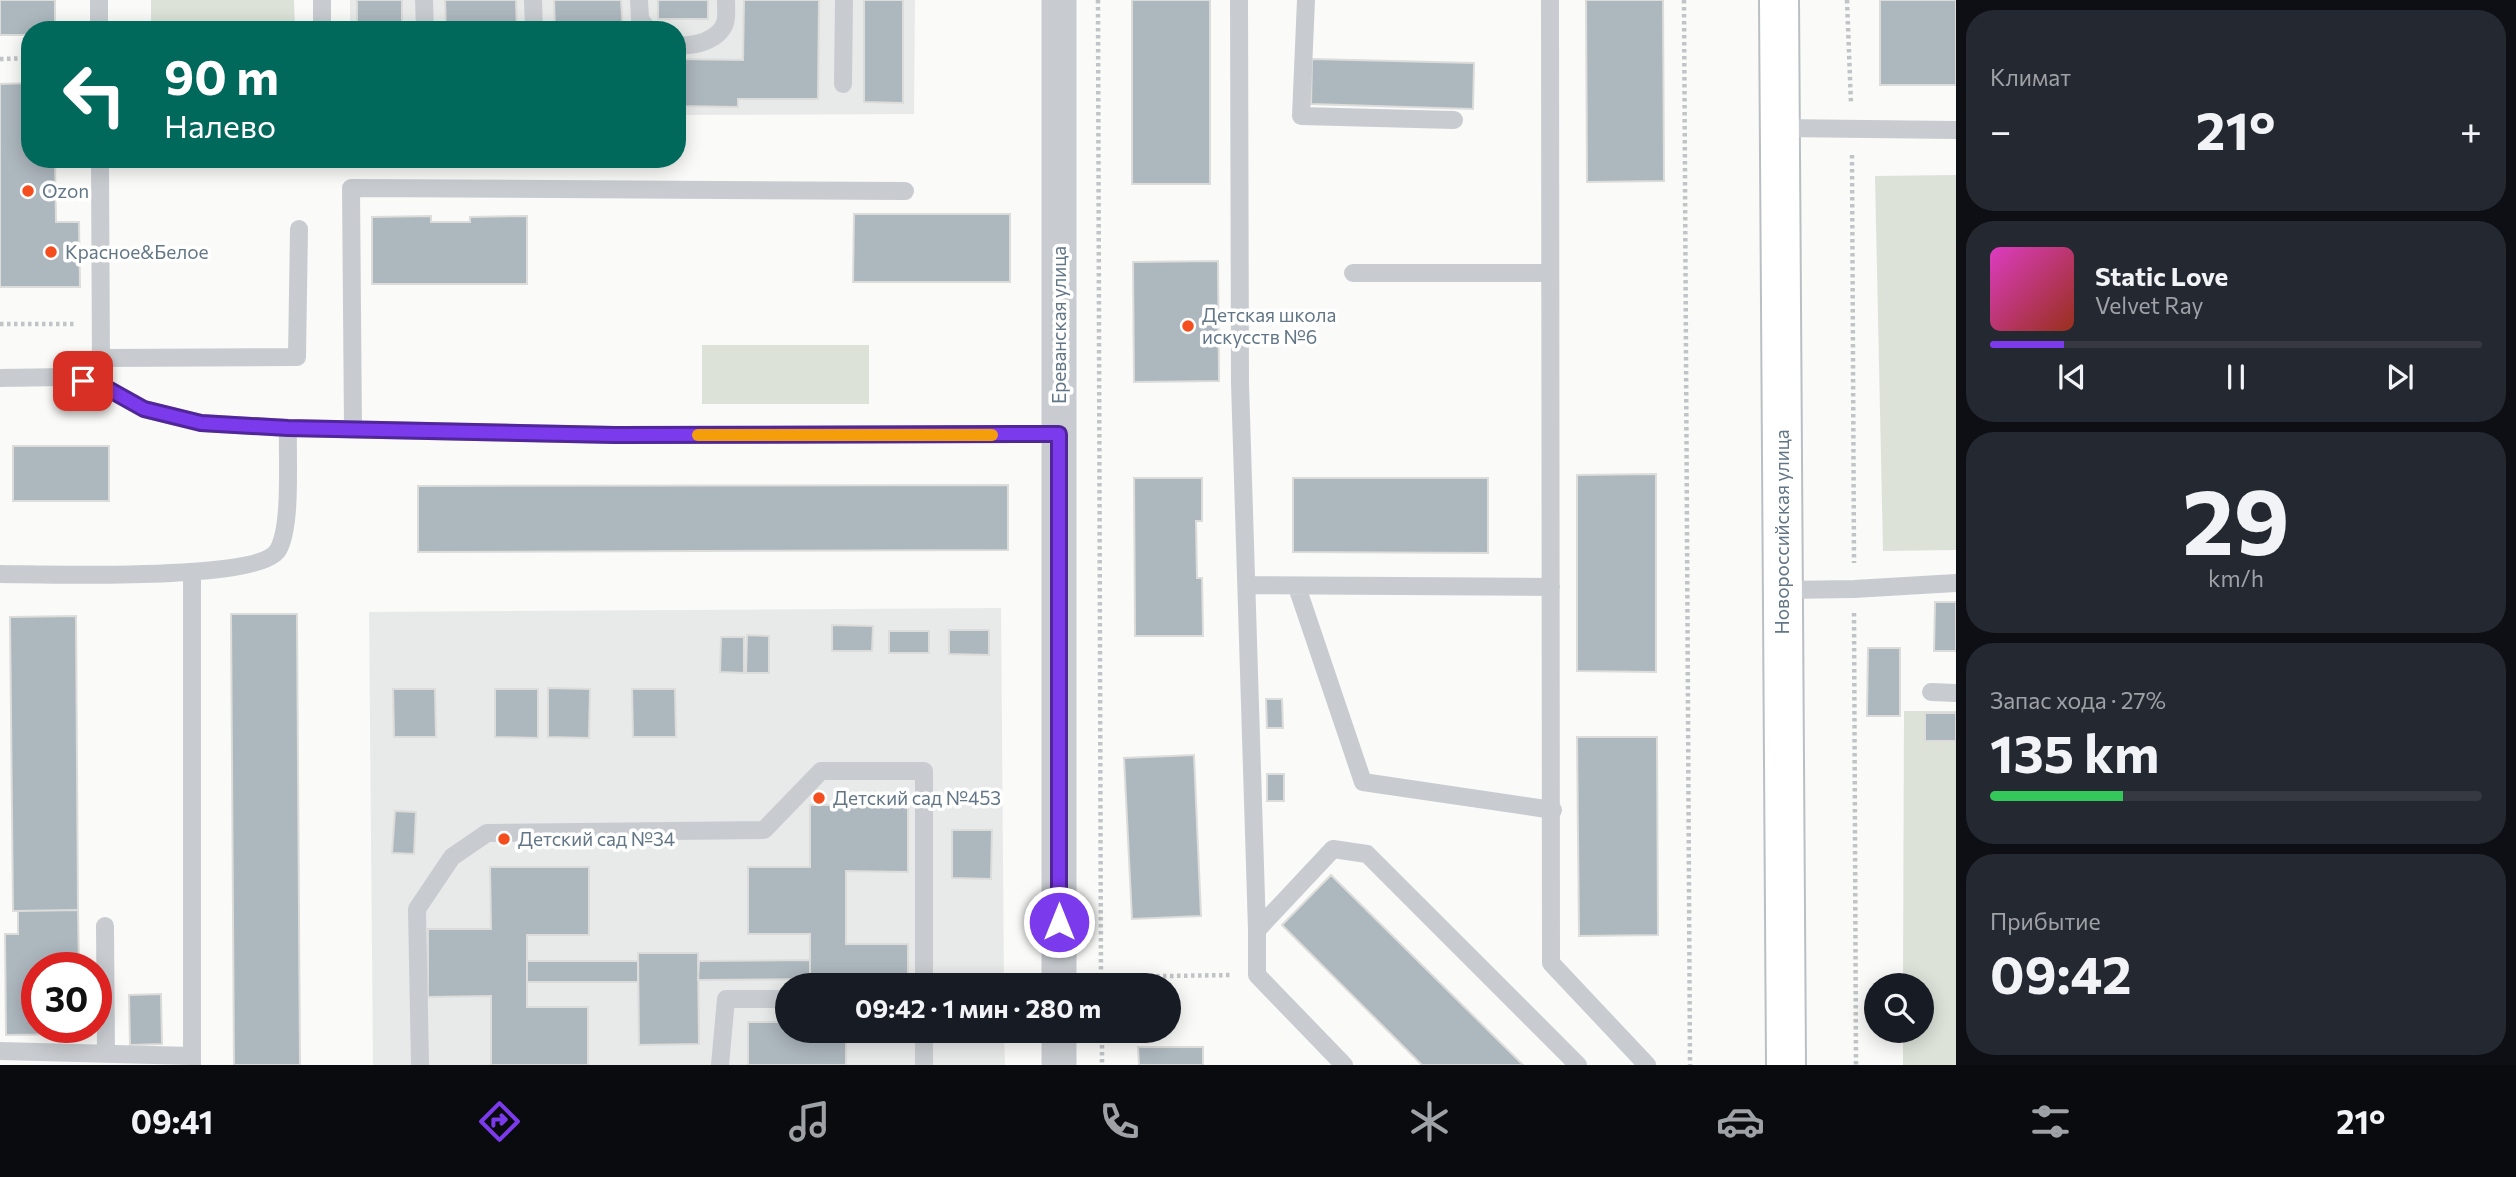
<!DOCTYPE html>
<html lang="ru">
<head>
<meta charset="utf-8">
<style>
	:root { --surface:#171b24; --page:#242831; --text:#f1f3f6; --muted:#9ea1a6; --line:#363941; --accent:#7c3aed }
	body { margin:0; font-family:Commissioner,sans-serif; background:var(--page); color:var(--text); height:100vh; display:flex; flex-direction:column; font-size:26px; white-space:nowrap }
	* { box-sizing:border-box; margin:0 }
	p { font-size:23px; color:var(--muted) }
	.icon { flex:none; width:38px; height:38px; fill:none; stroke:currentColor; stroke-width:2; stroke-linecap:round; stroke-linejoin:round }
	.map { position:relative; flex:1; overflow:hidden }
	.panel { display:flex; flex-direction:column; gap:10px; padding:10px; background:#0d0f14; width:560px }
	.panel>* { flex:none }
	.banner { position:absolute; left:21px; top:21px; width:665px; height:147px; border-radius:28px; box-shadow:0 4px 18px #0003; background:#00695c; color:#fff; overflow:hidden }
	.buttons { position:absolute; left:1864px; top:973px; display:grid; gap:14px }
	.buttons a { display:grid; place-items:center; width:70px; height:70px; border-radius:50%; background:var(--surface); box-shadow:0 4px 18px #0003; font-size:35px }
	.speed { position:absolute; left:21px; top:952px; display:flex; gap:14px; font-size:35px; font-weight:700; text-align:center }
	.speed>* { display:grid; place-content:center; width:91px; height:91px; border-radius:50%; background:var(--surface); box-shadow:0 4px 18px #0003; line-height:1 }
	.speed .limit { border:10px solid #d22; background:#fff; color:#111 }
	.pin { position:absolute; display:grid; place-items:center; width:60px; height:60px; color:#fff; margin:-30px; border-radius:14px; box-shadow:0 4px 10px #0006 }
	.me { position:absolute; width:77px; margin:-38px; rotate:0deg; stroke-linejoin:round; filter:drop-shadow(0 0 5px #0008) }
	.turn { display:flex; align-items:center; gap:24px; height:147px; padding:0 28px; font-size:32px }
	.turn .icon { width:91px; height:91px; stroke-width:2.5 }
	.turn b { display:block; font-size:49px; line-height:60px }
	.big { font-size:52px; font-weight:700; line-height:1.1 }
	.panel .widget { flex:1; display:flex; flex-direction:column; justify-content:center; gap:10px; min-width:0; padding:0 24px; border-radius:28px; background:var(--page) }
	.panel .dial { align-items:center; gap:0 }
	.dial b { font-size:91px; line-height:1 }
	.song { display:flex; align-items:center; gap:21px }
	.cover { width:84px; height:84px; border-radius:10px; background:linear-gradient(135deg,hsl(310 70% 55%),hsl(10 70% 35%)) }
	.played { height:7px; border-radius:4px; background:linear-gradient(90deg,var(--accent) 15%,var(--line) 15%) }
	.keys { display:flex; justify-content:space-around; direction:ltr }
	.heat { display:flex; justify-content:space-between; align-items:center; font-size:38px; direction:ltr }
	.charge { height:10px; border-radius:5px; background:linear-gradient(90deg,#34c759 27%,var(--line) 0) }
	.trip { position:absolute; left:775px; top:973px; width:406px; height:70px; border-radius:35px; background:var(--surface); box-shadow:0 4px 18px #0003; font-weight:700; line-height:70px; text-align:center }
	.tab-bar { display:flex; height:112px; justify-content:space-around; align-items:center; background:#090b0e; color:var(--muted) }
	.tab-bar .icon { width:49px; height:49px }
	.tab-bar .selected { color:var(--accent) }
	.tab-bar b { font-size:32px; color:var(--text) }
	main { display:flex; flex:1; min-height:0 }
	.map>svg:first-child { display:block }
	.built { fill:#e8e9e9 }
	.green { fill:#dce2d8 }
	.building { fill:#adb7be; stroke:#dcdcda; stroke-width:2 }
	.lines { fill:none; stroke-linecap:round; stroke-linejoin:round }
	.primary-casing { stroke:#babfc3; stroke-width:42 }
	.path { stroke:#c1c4c6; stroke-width:4.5; stroke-dasharray:3.5 3.5; stroke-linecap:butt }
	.service { stroke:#c8ccd0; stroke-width:18 }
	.minor { stroke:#c8ccd0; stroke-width:35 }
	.primary { stroke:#fff; stroke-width:38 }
	.route-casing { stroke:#51269a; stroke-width:18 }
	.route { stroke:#7c3aed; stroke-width:12 }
	.slow { stroke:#f59e0b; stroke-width:12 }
	.poi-dot { fill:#f44e1e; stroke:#fff; stroke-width:2.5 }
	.labels { text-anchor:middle; stroke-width:7; stroke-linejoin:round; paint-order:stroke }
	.poi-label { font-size:19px; fill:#627686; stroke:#fff; text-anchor:start }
	.street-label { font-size:19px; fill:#627686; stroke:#fff }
</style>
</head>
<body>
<main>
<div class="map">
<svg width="1956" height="1065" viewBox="0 0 1956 1065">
	<rect width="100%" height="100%" fill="#fafaf8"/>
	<path class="built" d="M350,0h565l-1,114 -237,1v-85h-327z
		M1001,608l3,377h-216v46h216l1,34h-632l-4,-453z"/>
	<path class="green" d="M151,0h143l1,30h-144z
		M1956,175v375l-73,1 -8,-375z
		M702,345h167v59h-167z
		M1904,711h52v354h-53v-34h19v-46h-19z"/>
	<path class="building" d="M0,0h55v30h-25v5h-30z
		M357,0h45v30h-45z
		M445,0h71l1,30h-71z
		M554,0h67l2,30h-68z
		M658,0h50v19h-50z
		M744,0h75l-1,99h-80v8l-61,-1v-47l66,1z
		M864,0h39v103l-39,-1z
		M1132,0h78v184h-78z
		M1586,0h77l1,181 -77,1z
		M1880,0h76v85h-76z
		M1312,59l162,4 -1,46 -162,-5z
		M30,83v76h25l1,63h23l1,65h-80v-203z
		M854,214h156v68h-157z
		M431,216v6h39v-5l57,-1v68h-155v-67z
		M1218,261l1,120 -85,1 -1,-120z
		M13,446h96v55h-96z
		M1656,474v198l-79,-1v-196z
		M1134,478h68v43h-6l1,57h5l1,58h-68z
		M1293,478h195v75l-195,-1z
		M1008,485v65l-590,2v-66z
		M1935,602h21v49h-22z
		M231,614h66l3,451h-66z
		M76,616l2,294 -65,1 -3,-294z
		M832,625l41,1 -1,25h-40z
		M949,630h40v25l-40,-1z
		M889,631h40v22h-40z
		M747,635l22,1v37h-23z
		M721,637h23v36l-24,-1z
		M1868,648h32v68h-33z
		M548,688l42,1 -1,49 -41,-1z
		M393,689h42l1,48h-42z
		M495,689h43v49l-43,-1z
		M632,689h43l1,48h-43z
		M1266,699h16l1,29h-16z
		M1925,713h31v28h-31z
		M1577,737h80l1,198 -79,1z
		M1194,755l7,161 -69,3 -8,-161z
		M1267,774h17v27h-17z
		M810,805h98v67l-62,-1v73h62v41h-98v-51h-62v-67h62z
		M395,811l21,1 -2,42 -22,-1z
		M952,830h40l-1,49 -39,-1z
		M490,867h99v68h-62v72h61v58h-97v-69l-63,1v-68h63z
		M1331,875l192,190h-101l-140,-140z
		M78,910l1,58h-42v59h43v7l-74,1 -1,-101h13v-23z
		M638,953h60l1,91 -60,1z
		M810,960v19l-112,1 1,-19z
		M527,961h111v21h-111z
		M161,994l1,50 -32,1 -1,-50z
		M748,1022h40v9h58v34h-98z
		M1138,1047h65v18h-64z"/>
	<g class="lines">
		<g class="primary-casing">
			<path id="primary" d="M1779,0l7,1065"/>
		</g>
		<path class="path" d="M1098,0l3,985
			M1684,0l6,1065
			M1847,0l4,104
			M0,59l30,-1
			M1852,155l2,408
			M0,324h76
			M1854,613l2,452
			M1100,977l132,-2
			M1102,1031v34"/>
		<path class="service" d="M99,0v30
			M424,0l1,30
			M533,0l1,30
			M639,0l1,19 8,11
			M1239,0l1,383 17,547
			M1306,0l-5,116 153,4
			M1550,0l1,963 96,102
			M322,30v-30
			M677,44c16,4 42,-4 48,-21 2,-6 1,-17 1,-23
			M843,84l1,-84
			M1779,128l177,2
			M100,159l1,210
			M1353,273h197
			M102,358l195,-1 2,-128
			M0,378l66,-1 35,8 43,24 57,14 87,5 327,7 444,-1
			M353,429l-2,-241 554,3
			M0,574c43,0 259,8 278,-24 14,-24 9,-92 10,-122
			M1247,585l304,2
			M1297,587l66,195 190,28
			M1783,590l71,-1 102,-6
			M1931,692l25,1
			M105,926l1,127
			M0,1051l192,5
			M192,1065v-492
			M420,1065l-3,-156 35,-52 35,-24 277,-3 57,-59h103v214
			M720,1065l6,-66h57
			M924,1065v-34
			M1344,1065l-87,-90v-45l76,-81 34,5 211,211"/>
		<path class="minor" d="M1059,985v-985
			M1059,1031v34"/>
		<use href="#primary" class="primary"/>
	</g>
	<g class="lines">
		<g class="route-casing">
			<path id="route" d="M83,381l18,4 43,24 57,14 87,5 327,7 444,-1v488"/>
		</g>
		<use href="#route" class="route"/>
		<path class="slow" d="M698,435h294"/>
	</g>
	<g class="poi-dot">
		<circle cx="28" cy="191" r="7"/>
		<circle cx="51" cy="252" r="7"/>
		<circle cx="1188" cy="326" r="7"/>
		<circle cx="819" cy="798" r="7"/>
		<circle cx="504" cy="839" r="7"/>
	</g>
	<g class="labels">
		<g class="poi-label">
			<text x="42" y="198">Ozon</text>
			<text x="65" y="259">Красное&amp;Белое</text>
			<text x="1202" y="322">Детская школа<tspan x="1202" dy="22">искусств №6</tspan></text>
			<text x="833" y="805">Детский сад №453</text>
			<text x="518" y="846">Детский сад №34</text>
		</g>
		<g class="street-label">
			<text transform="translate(1059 325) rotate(-90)" y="7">Ереванская улица</text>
			<text transform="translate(1782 532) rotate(-90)" y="7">Новороссийская улица</text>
		</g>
	</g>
</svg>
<div class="buttons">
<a><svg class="icon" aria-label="search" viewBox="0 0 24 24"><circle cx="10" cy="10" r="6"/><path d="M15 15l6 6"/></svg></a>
</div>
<div class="speed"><div class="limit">30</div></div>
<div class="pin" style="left:83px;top:381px;background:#d93025"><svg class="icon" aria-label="arrive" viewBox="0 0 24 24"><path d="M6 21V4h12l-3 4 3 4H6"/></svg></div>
<svg class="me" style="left:1059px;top:922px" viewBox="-20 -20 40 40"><circle r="17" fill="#7c3aed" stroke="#fff" stroke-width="3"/><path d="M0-11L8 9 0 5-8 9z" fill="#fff"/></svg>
<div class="trip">09:42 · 1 мин · 280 m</div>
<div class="banner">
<div class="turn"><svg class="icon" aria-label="left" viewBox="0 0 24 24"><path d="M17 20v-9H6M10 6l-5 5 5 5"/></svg><div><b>90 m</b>Налево</div></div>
</div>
</div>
<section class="panel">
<div class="widget"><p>Климат</p>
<div class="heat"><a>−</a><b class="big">21°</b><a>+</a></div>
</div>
<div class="widget">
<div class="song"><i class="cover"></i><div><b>Static Love</b><p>Velvet Ray</p></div></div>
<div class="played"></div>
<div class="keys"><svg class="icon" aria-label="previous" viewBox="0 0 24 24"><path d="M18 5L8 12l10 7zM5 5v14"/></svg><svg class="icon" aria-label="pause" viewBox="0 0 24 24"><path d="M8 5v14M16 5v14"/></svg><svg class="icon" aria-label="next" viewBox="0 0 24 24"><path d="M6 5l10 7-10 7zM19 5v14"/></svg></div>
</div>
<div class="widget dial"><b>29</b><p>km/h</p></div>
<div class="widget"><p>Запас хода · 27%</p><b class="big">135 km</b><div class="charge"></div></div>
<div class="widget"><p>Прибытие</p><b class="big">09:42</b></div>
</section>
</main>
<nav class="tab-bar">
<b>09:41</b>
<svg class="icon selected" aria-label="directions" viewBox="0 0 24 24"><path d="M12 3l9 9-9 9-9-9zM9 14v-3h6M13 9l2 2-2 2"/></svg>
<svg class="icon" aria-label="music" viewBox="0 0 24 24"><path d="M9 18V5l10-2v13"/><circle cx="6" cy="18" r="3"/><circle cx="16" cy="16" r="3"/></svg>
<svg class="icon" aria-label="phone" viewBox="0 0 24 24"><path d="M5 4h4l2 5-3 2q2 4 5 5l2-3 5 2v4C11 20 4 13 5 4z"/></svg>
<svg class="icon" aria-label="climate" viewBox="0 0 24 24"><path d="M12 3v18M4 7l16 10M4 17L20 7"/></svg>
<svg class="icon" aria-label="car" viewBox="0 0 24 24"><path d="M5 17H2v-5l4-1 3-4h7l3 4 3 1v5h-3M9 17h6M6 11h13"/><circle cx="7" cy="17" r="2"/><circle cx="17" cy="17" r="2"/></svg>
<svg class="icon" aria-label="filters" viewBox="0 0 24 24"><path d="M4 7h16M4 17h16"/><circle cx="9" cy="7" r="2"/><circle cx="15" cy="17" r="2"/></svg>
<b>21°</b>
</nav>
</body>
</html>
